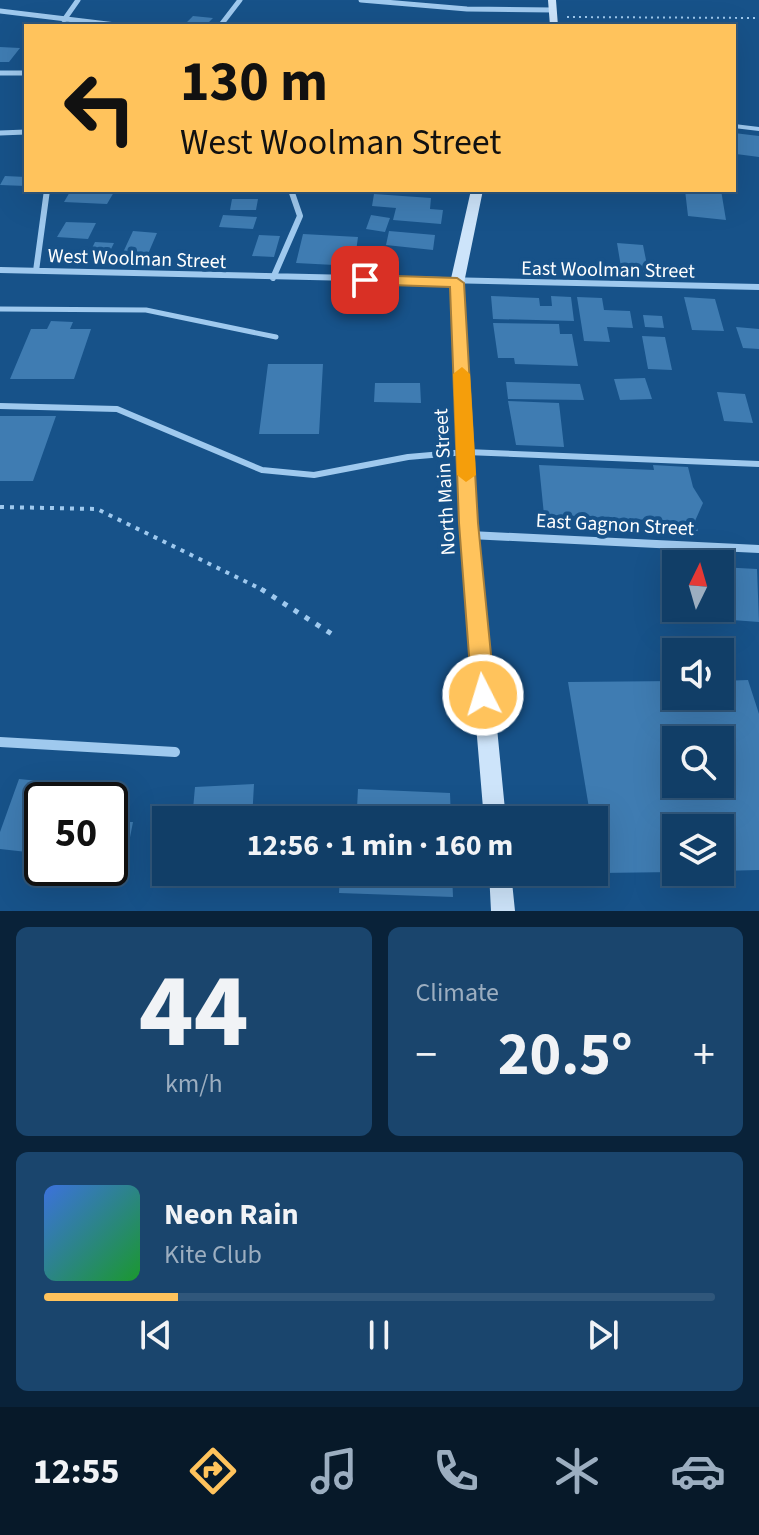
<!DOCTYPE html>
<html lang="en">
<head>
<meta charset="utf-8">
<style>
	:root { --surface:#113e67; --page:#1a456d; --text:#f1f3f6; --muted:#9caec0; --line:#30577b; --accent:#ffc35c }
	body { margin:0; font-family:"Source Sans 3",sans-serif; background:var(--page); color:var(--text); height:100vh; display:flex; flex-direction:column; font-size:30px; white-space:nowrap }
	* { box-sizing:border-box; margin:0 }
	p { font-size:26px; color:var(--muted) }
	.icon { flex:none; width:44px; height:44px; fill:none; stroke:currentColor; stroke-width:2; stroke-linecap:round; stroke-linejoin:round }
	.map { position:relative; height:911px; overflow:hidden }
	.panel { display:flex; flex-direction:column; gap:16px; padding:16px; background:#092239; flex:1 }
	.panel>* { flex:none }
	.top-card { position:absolute; left:24px; top:24px; width:712px; height:168px; border-radius:0px; box-shadow:0 8px 32px #0002,0 0 0 2px var(--line); background:#ffc35c; color:#111; overflow:hidden }
	.needle { width:52px; rotate:5deg }
	.controls { position:absolute; left:662px; top:550px; display:grid; gap:16px }
	.controls a { display:grid; place-items:center; width:72px; height:72px; border-radius:0px; background:var(--surface); box-shadow:0 8px 32px #0002,0 0 0 2px var(--line); font-size:40px }
	.speed { position:absolute; left:24px; top:782px; display:flex; gap:16px; font-size:40px; font-weight:700; text-align:center }
	.speed>* { display:grid; place-content:center; width:104px; height:104px; border-radius:50%; background:var(--surface); box-shadow:0 8px 32px #0002,0 0 0 2px var(--line); line-height:1 }
	.speed .limit { border:4px solid #111; border-radius:12px; background:#fff; color:#111 }
	.pin { position:absolute; display:grid; place-items:center; width:68px; height:68px; color:#fff; margin:-34px; border-radius:16px; box-shadow:0 4px 12px #0006 }
	.me { position:absolute; width:88px; margin:-44px; rotate:355deg; stroke-linejoin:round; filter:drop-shadow(0 0 6px #0008) }
	.turn { display:flex; align-items:center; gap:28px; height:168px; padding:0 24px; font-size:36px }
	.turn .icon { width:104px; height:104px; stroke-width:2.5 }
	.turn b { display:block; font-size:56px; line-height:68px }
	.big { font-size:60px; font-weight:700; line-height:1.1 }
	.panel .widget { flex:1; display:flex; flex-direction:column; justify-content:center; gap:12px; min-width:0; padding:0 28px; border-radius:12px; background:var(--page) }
	.panel .dial { align-items:center; gap:0 }
	.dial b { font-size:104px; line-height:1 }
	.song { display:flex; align-items:center; gap:24px }
	.cover { width:96px; height:96px; border-radius:12px; background:linear-gradient(135deg,hsl(220 70% 55%),hsl(130 70% 35%)) }
	.played { height:8px; border-radius:4px; background:linear-gradient(90deg,var(--accent) 20%,var(--line) 20%) }
	.keys { display:flex; justify-content:space-around; direction:ltr }
	.heat { display:flex; justify-content:space-between; align-items:center; font-size:44px; direction:ltr }
	.panel .tiles { flex:1; display:grid; gap:16px; grid-template-columns:1fr 1fr }
	.widget:last-child { grid-column:span 2 }
	.trip { position:absolute; left:152px; top:806px; width:456px; height:80px; border-radius:0px; background:var(--surface); box-shadow:0 8px 32px #0002,0 0 0 2px var(--line); font-weight:700; line-height:80px; text-align:center }
	.dock { display:flex; height:128px; justify-content:space-around; align-items:center; background:#071929; color:var(--muted) }
	.dock .icon { width:56px; height:56px }
	.dock .current { color:var(--accent) }
	.dock b { font-size:36px; color:var(--text) }
	.map>svg:first-child { display:block }
	.building { fill:#3f7cb2; fill-rule:evenodd }
	.lines { fill:none; stroke-linecap:round; stroke-linejoin:round }
	.path-far2 { stroke:#9fc9ee; stroke-width:2; stroke-dasharray:2 4; stroke-linecap:butt }
	.path-far1 { stroke:#9fc9ee; stroke-width:4; stroke-dasharray:4 6; stroke-linecap:butt }
	.path { stroke:#9fc9ee; stroke-width:5; stroke-dasharray:5 8; stroke-linecap:butt }
	.lane-far2 { stroke:#9fc9ee; stroke-width:4 }
	.lane-far1 { stroke:#9fc9ee; stroke-width:5 }
	.lane { stroke:#9fc9ee; stroke-width:6 }
	.street-far3 { stroke:#9fc9ee; stroke-width:5 }
	.street-far2 { stroke:#9fc9ee; stroke-width:6 }
	.street-far1 { stroke:#9fc9ee; stroke-width:8 }
	.street { stroke:#9fc9ee; stroke-width:10 }
	.secondary { fill:#cde4fa; fill-rule:evenodd }
	.route { fill:#ffc35c; stroke:#a67f3c; stroke-width:2 }
	.slow { fill:#f59e0b }
	.labels { text-anchor:middle; stroke-width:8; stroke-linejoin:round; paint-order:stroke }
	.street-label { font-size:20px; fill:#fff; stroke:#175289 }
</style>
</head>
<body>
<div class="map">
<svg width="759" height="911" viewBox="0 0 759 911">
	<rect width="100%" height="100%" fill="#175289"/>
	<path class="building" d="M193,16l20,2 -7,7 -20,-2z
		M0,47l20,1 -11,14h-9z
		M734,133l25,3v21l-23,-3z
		M5,176l21,1v9l-26,-1z
		M71,190h6l37,2 -7,12 -43,-2z
		M685,190h36l5,30 -38,-4z
		M374,194l57,4 -1,11 13,1 -2,14 -48,-4 3,-12 -24,-2z
		M232,199h26l-2,11h-26z
		M223,215l34,2 -4,12 -34,-2z
		M371,215l19,3 -5,14 -19,-3z
		M66,222l30,1 -8,16 -31,-2z
		M133,231l24,2 -12,28 -25,-2z
		M389,231l46,4 -2,15 -47,-5z
		M303,234l55,3 -4,29 -58,-3z
		M259,235l21,1 -6,21 -22,-1z
		M95,242l19,1 -7,14 -19,-1z
		M617,243l26,2 6,30 -27,-2z
		M491,296l48,2 1,8h12l-1,-10 20,1 3,24 -81,-2z
		M577,297l25,1 2,12 26,1 3,17 -26,-1 3,15 -26,-1z
		M684,297l31,2 9,32 -32,-1z
		M643,315l19,1 2,12 -19,-1z
		M51,321l22,1 -3,7h21l-17,50h-64l21,-50h16z
		M493,323l66,1 1,10h12l6,32 -63,-2 -1,-6h-16z
		M736,327l23,2v20l-16,-1z
		M642,336l23,1 7,33 -24,-1z
		M268,364h55l-4,70h-60z
		M645,378l7,21 -32,1 -6,-21z
		M506,382l74,2 4,16 -76,-1z
		M375,383h45l1,20 -47,-1z
		M717,392l28,2 8,29 -29,-2z
		M508,401l51,2 5,44 -48,-2z
		M0,416h56l-23,65h-33z
		M539,465l115,5 -1,-5 35,2 5,20 10,16 -8,18 3,10 -44,-2 -2,-9 -108,-5z
		M720,567l37,2 2,53 -27,-2z
		M748,680l11,34v156l-39,1v-43h-44v44l-76,1 -6,-53h-3l-23,-138 108,-1v15h44v-15zM676,740h44v44h-44z
		M19,779l40,4 -6,17h-11v35l-6,18 -36,-4v-17z
		M254,784l-2,36h-60l3,-33z
		M358,789l92,4 1,27h-108v-12h14z
		M110,822h23l-9,46h-14z
		M187,872h62l-1,4 -62,2z
		M340,872h112l1,25 -114,-4z"/>
	<g class="lines">
		<path class="path-far2" d="M567,17l192,1"/>
		<path class="path-far1" d="M0,507l97,2 168,82"/>
		<path class="path" d="M261,589l74,47"/>
		<path class="lane-far2" d="M734,126l25,3"/>
		<path class="lane-far1" d="M0,309l146,1 130,27"/>
		<path class="lane" d="M0,406l117,3 145,61 52,5 94,-18 58,-5 293,12"/>
		<path class="street-far3" d="M361,0l106,9 86,1
			M0,11l124,15
			M64,20l14,-20
			M220,26l20,-26
			M0,73h26
			M0,133l26,-1"/>
		<path class="street-far2" d="M0,270l759,17
			M36,271l11,-81
			M273,278l27,-62 -9,-26"/>
		<path class="street-far1" d="M470,535l289,14"/>
		<path class="street" d="M0,742l175,10"/>
		<path class="secondary" d="M548,0h8l2,26h-8z
			M471,190h12l-19,93 13,240 29,297h-22l-25,-297 -9,-240z
			M489,872h22l4,39h-24z"/>
	</g>
	<path class="route" d="M365,275l92,3 7,5 14,240 17,172 -4,8 -8,4 -8,-4 -3,-8 -13,-172 -9,-236 -90,-3v-7z"/>
	<path class="slow" d="M462,367l8,7 6,101 -10,7 -9,-7 -4,-101z"/>
	<g class="labels">
		<g class="street-label">
			<text transform="translate(137 258) rotate(2)" y="7">West Woolman Street</text>
			<text transform="translate(608 269) rotate(1)" y="7">East Woolman Street</text>
			<text transform="translate(444 482) rotate(-93)" y="7">North Main Street</text>
			<text transform="translate(615 524) rotate(3)" y="7">East Gagnon Street</text>
		</g>
	</g>
</svg>
<div class="controls">
<a><svg class="needle" viewBox="-14 -14 28 28"><path d="M0-13l5 13h-10z" fill="#e53935"/><path d="M0 13l5-13h-10z" fill="#9caec0"/></svg></a>
<a><svg class="icon" aria-label="sound" viewBox="0 0 24 24"><path d="M4 9h4l5-4v14l-5-4H4zM17 9q2 3 0 6"/></svg></a>
<a><svg class="icon" aria-label="search" viewBox="0 0 24 24"><circle cx="10" cy="10" r="6"/><path d="M15 15l6 6"/></svg></a>
<a><svg class="icon" aria-label="layers" viewBox="0 0 24 24"><path d="M12 4l9 5-9 5-9-5zM3 14l9 5 9-5"/></svg></a>
</div>
<div class="speed"><div class="limit">50</div></div>
<div class="pin" style="left:365px;top:280px;background:#d93025"><svg class="icon" aria-label="arrive" viewBox="0 0 24 24"><path d="M6 21V4h12l-3 4 3 4H6"/></svg></div>
<svg class="me" style="left:483px;top:695px" viewBox="-20 -20 40 40"><circle r="17" fill="#ffc35c" stroke="#fff" stroke-width="3"/><path d="M0-11L8 9 0 5-8 9z" fill="#fff"/></svg>
<div class="trip">12:56 · 1 min · 160 m</div>
<div class="top-card">
<div class="turn"><svg class="icon" aria-label="left" viewBox="0 0 24 24"><path d="M17 20v-9H6M10 6l-5 5 5 5"/></svg><div><b>130 m</b>West Woolman Street</div></div>
</div>
</div>
<section class="panel">
<div class="tiles">
<div class="widget dial"><b>44</b><p>km/h</p></div>
<div class="widget"><p>Climate</p>
<div class="heat"><a>−</a><b class="big">20.5°</b><a>+</a></div>
</div>
<div class="widget">
<div class="song"><i class="cover"></i><div><b>Neon Rain</b><p>Kite Club</p></div></div>
<div class="played"></div>
<div class="keys"><svg class="icon" aria-label="previous" viewBox="0 0 24 24"><path d="M18 5L8 12l10 7zM5 5v14"/></svg><svg class="icon" aria-label="pause" viewBox="0 0 24 24"><path d="M8 5v14M16 5v14"/></svg><svg class="icon" aria-label="next" viewBox="0 0 24 24"><path d="M6 5l10 7-10 7zM19 5v14"/></svg></div>
</div>
</div>
</section>
<nav class="dock">
<b>12:55</b>
<svg class="icon current" aria-label="directions" viewBox="0 0 24 24"><path d="M12 3l9 9-9 9-9-9zM9 14v-3h6M13 9l2 2-2 2"/></svg>
<svg class="icon" aria-label="music" viewBox="0 0 24 24"><path d="M9 18V5l10-2v13"/><circle cx="6" cy="18" r="3"/><circle cx="16" cy="16" r="3"/></svg>
<svg class="icon" aria-label="phone" viewBox="0 0 24 24"><path d="M5 4h4l2 5-3 2q2 4 5 5l2-3 5 2v4C11 20 4 13 5 4z"/></svg>
<svg class="icon" aria-label="climate" viewBox="0 0 24 24"><path d="M12 3v18M4 7l16 10M4 17L20 7"/></svg>
<svg class="icon" aria-label="car" viewBox="0 0 24 24"><path d="M5 17H2v-5l4-1 3-4h7l3 4 3 1v5h-3M9 17h6M6 11h13"/><circle cx="7" cy="17" r="2"/><circle cx="17" cy="17" r="2"/></svg>
</nav>
</body>
</html>
